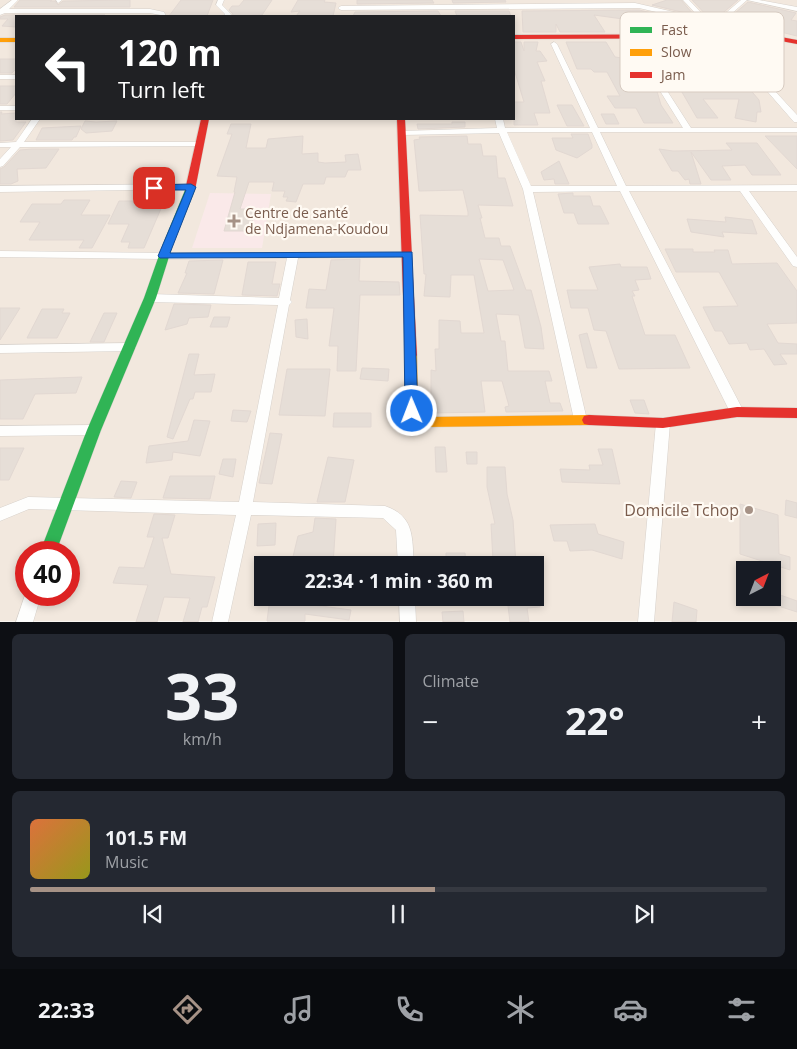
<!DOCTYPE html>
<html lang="en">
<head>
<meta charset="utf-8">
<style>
	:root { --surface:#171b24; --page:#242831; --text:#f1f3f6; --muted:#9ea1a6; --line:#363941; --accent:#a69286 }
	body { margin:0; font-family:"Open Sans",sans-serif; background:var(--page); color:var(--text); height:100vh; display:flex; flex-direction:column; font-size:19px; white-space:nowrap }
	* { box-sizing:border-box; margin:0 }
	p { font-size:16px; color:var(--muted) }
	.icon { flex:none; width:28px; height:28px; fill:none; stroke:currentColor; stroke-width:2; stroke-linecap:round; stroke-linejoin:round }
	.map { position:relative; height:622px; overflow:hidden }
	.sheet { display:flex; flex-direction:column; gap:12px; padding:12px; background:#0d0f14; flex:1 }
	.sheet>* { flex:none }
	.top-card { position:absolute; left:15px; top:15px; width:500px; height:105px; border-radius:0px; box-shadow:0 2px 8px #0003; background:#202124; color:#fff; overflow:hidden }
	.needle { width:32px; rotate:42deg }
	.buttons { position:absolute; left:736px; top:561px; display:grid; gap:10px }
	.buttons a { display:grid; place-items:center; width:45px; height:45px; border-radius:0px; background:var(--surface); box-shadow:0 2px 8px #0003; font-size:25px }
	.speed { position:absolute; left:15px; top:541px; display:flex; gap:10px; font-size:25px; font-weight:700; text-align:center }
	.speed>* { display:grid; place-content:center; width:65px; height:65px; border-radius:50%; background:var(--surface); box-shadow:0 2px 8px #0003; line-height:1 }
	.speed .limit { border:8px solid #d22; background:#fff; color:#111 }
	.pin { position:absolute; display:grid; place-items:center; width:42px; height:42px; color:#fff; margin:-21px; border-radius:10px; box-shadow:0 2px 8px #0006 }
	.me { position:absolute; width:55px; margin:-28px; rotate:359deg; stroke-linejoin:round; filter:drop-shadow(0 0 4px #0008) }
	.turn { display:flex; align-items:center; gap:18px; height:105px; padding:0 20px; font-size:22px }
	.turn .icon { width:65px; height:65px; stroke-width:2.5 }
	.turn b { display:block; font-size:35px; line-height:42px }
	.big { font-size:38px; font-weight:700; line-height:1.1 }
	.sheet .widget { flex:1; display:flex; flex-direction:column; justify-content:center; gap:8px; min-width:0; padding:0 18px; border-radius:8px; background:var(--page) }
	.sheet .dial { align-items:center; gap:0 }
	.dial b { font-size:65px; line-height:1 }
	.song { display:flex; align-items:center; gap:15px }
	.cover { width:60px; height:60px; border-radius:8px; background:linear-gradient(135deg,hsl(20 70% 55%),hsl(60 70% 35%)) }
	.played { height:5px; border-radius:2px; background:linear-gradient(90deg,var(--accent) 55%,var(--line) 55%) }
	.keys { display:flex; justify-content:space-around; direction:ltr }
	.heat { display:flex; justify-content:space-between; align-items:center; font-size:28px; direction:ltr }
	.sheet .tiles { flex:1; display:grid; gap:12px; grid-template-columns:1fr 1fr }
	.widget:last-child { grid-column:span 2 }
	.trip { position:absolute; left:254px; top:556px; width:290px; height:50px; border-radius:0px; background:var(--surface); box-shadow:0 2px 8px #0003; font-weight:700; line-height:50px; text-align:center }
	.tab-bar { display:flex; height:80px; justify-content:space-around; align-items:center; background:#090b0e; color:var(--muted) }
	.tab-bar .icon { width:35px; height:35px }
	.tab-bar .active { color:var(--accent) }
	.tab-bar b { font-size:22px; color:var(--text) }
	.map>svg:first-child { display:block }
	.residential { fill:#f2e8de; fill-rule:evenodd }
	.medical { fill:#fae9e9 }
	.building { fill:#e6ded7; stroke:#e2d8d2; fill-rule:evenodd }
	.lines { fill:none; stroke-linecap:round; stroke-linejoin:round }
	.street-casing { stroke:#d7d1cb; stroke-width:1 }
	.fast-casing { stroke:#d9d2cb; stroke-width:1 }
	.slow-casing { stroke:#d9d2cb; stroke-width:1 }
	.jam-casing { stroke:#d9d2cb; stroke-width:1 }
	.street { fill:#fefefd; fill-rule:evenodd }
	.fast { fill:#30b455; fill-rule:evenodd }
	.slow { fill:#ff9f0a; fill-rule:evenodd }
	.jam { fill:#e5322d; fill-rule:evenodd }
	.route { fill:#1a73e8; stroke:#114b97 }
	.poi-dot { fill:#a69286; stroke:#fffaf3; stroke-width:2 }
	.labels { text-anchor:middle; stroke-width:4.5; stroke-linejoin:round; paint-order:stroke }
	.poi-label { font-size:14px; fill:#7a5c4d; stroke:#fffaf3; text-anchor:start }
	.near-poi-label { font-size:16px; fill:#7a5c4d; stroke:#fffaf3; text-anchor:end }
	.key { fill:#fffaf3; stroke:#d7cbc1; stroke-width:1 }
	.key-label { font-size:14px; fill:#7a5c4d }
</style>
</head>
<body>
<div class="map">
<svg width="797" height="622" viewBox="0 0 797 622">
	<rect width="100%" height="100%" fill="#f9f5f0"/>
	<path class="residential" d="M0,0h797v621h-797zM16,16h498v103h-498zM26,552h43v43h-43zM262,565h273v33h-273zM745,570h27v28h-27z"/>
	<path class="medical" d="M210,193l61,1 -9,54h-70z"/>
	<path class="building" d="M20,0h32l-2,1h5l3,4 5,-4 67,-1v7h-116z
		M181,0h32l-6,16h-38z
		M244,0h28l-10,15 -30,1 1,-2 -4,-4 3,-4h7z
		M298,0h27l-1,2 12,1 -3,13h-37l4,-5 -9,1z
		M357,0h75l2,3 -77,1z
		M452,0h53l1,2 -53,1z
		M667,0h14l13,15 -42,-10z
		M692,0h46l-20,17 -4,-1 -2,3 -3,-1z
		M748,2l48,11 -5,7 6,1v15l-32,-8 12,-8 -31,-6 -6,8 -12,-3z
		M639,10l69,16 -4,5 -73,1 -2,-4 1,-8 -36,-5 11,17h-45l-4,-8v8h-33l-1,-21z
		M438,11l3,5h-88l2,-4z
		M455,11h54l2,5h-54z
		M5,15h100l-89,1v11l-14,-1 6,-7h-8v-2z
		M637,41l83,2 25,29h-10l24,28 2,12h-4l-1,10 -21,-4 4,-19h-36l15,19h-21l-18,-31h-4l-20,-27h-5z
		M514,42h7l3,9v-9h14l-2,9h4l7,10 -10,1 8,19h-4l9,32h-16l4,12h-24v-23h10l-10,-33z
		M566,42h40l9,15 7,1 1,-4 12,26h16l5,8 5,17 12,18h-29l-8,-15h-21l-8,-12h13l-13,-24h-13l-3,-3h-14z
		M0,59h16v10l-4,4h-12z
		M0,86h16v7l-9,11h-7z
		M557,105h15l12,21h-17z
		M0,112h2l-1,2 15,-1v9h10l-13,18 -13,1z
		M601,114h13l5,10h-13z
		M85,121l11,1 21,-1 -5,10 -26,2 -5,-4z
		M452,122h13v5l-47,2 -1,-5h35z
		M231,124h20l-5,24h20l2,-9 35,-3 -1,18 16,-1v9l7,1 21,-1 -1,-7 13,-1 3,16h-13l-3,7h-19l-2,7h-21l-7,18 -10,-1 2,-4h-5l2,-6h-13l2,-9h-25l-9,27h15l-5,22h-26l11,-39h-1l3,-15 -20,-1 15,-42h-5z
		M81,126l-5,11h-2l-2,3h-36l6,-12z
		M571,134h17l4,11v3l-15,10 -21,-8 -4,-12h21z
		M467,136l1,8h13l2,12h13l2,22h7l8,28 -35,-1 4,13h-2l5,20h14l2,8h9l16,44h5l10,37 3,22 -19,-1 -6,-33 -23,-1 5,27h4l3,30h41l3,10h-7l5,22h10l3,8 -57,1 -1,-5 4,-1 -7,-25h-21l4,31 -54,1v-43l5,1 -1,-22h4v-29l21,1 1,12h23l-10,-58h-23l-1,22 -26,-1 2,-22h-2l-4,-59 48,1v-4l-5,-22 -44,1 -5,-51 6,-1 -1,-2zM479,259l24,1 11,30 -26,1z
		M765,136h32v33z
		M726,143h31l24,32h-29l-7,-10 -23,1 9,14h-20l-20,-28 10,32h-11l-1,-5 -4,1 -7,-9h-6l-13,-22 14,2 59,-1z
		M32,149h27l-13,19 -29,1 1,12 -7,3h-11v-15l4,-2 16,-17z
		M559,161l10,23h-14l-1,-5 -10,1 -3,-8z
		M573,193v3h17l3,10h7l9,18h-31l-4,-11h-10l-6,-19z
		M142,194h19l-3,7h4l-2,3h3l-19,44h-16l2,-6h-9l8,-18h-21l11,-23h20z
		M64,200h26l-9,15h29l-18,33h-13l5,-8h-55l11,-18h-20l12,-18h29z
		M725,217l27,3 5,14 -35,-2 2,5 -33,-5 -4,-13 39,3z
		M665,249h28v3h22l-1,-2h14l4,14 45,-1 20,28v32l-30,1 11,19 19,1v10h-17l7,10 -13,1 -10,-16 -14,1 -3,-7 -18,1 -7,-13h-7l-12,-24 35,-1 -19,-34h-43z
		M360,259l-1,22 40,1 1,13h-40l-4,76h-19l1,-25h-9l5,-38h-28l3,-19 17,1 5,-30z
		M223,260l-9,34 -36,-1 9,-20h-2l4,-12z
		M248,262h28l-4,22h8l-3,12 -35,-1z
		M620,264l1,3h26l4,12 -16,1 4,10 -7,1 3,5h-3l13,39h30l15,33 -71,1 -13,-38 -12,-1 -6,-22h-17l-4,-18h31l-9,-23z
		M174,304l37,1 -3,12 -19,1 -2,6 -22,6z
		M0,308h20l-20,32z
		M42,309h22l-2,4h8l-13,25h-30z
		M104,313h13l-13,29h-14z
		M214,317h16l-3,10h-17z
		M307,319l1,20 -12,-2 -1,-17z
		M587,333l10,35h-10l-8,-33z
		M189,354h10l-5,21 21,-1 -4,18h-16l-2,7h-3l-17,40 -6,-2z
		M362,368l27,1 -1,12 -28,-2z
		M287,369h43l-5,47 -46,-1z
		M82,377l-6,16 -41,1 -12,25h-23v-39z
		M630,400h14l5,14 -14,-1z
		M233,410l18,1 -4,11 -16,-1z
		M334,413h37v14h-38z
		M194,420l16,1 -10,35 -27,-4 -1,8 -26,3 3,-17 39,-5z
		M270,433l12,1 -10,50 -13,-1z
		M435,447h10l2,25h-11z
		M0,448h24l-15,32h-9z
		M598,449h14l8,35 -58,-2 -2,-13 30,1 -1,-5h14z
		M466,452h11v12h-10z
		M328,457l26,3 -9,42h-28z
		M223,459h13l-3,18 -14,-3z
		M487,467h18l2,27 6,26 3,45h-14v-3l-9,-1 -2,-37h4l-8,-37z
		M170,476h45l-5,23 -47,-1z
		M121,481l16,1 -6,16 -17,-1z
		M786,500l11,3v15l-12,-3z
		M740,504l38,11 1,39 11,3v13l-50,-16z
		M154,514l21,1 -7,23h-6l9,36 44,3 -8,30h-5l-4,15h-15l7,-24 -26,-1 -7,25h-21l12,-37 -35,-2 6,-16 25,1 10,-31h-7z
		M315,518l21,1 -3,46h-42l7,-29 15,-4z
		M276,523l-1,22 -18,1 1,-22z
		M595,524l3,10 26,8 -2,17 -30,-9 -22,1 -3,-10h-13l-4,-16z
		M446,553h19l1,12h-20z
		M772,592l25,9v11l-25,-8z
		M270,598h37l-1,6 45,6 -2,10 -44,-6v7h-38z
		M507,598h31l2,9 -13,1 2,14h-19z
		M674,602l23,8 -1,12h-24z
		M463,611l1,11h-21l-1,-10z"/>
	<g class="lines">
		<g class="street-casing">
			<path id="street" d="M12,0h6l-9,9h141l14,3 2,4 -16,-3h-145l-5,2v-6z
				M56,0h6l-4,3z
				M218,0h6l-2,5 9,9 -1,2h-6l1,-2 -9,-9z
				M683,0h6l19,20 7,2 26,-22h6l-26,23 55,14 -3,2 -134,-31 -298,2 -3,-2 3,-2 294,-3 65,15z
				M747,0h12l38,7v4z
				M725,41h4l68,74v7h-3l-69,-79z
				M554,42l3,2 41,84h85l-52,-84 3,-2 3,2 54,84h106v4h-197l26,54 171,-1v6h-48l48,66v10l-4,-1 -53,-75h-111l115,221 -2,4 -5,1 -5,-1 -2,-4 -110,-221 -87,1 54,228 -2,4 -5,1 -5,-1 -52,-235 -24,-56 -97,2 -4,-2 4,-2 95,-3 -2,-9h8l2,9h85l-39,-84zM507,132h85l25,54h-86z
				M0,75h16v4h-16z
				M0,106h16v4h-16z
				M32,119h8l-16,23h177l4,2 -4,2 -181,1 -17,19 -3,1v-8l11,-12h-11v-4l16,-1z
				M191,184l3,1v4l-194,3v-6z
				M0,251l164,2 248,-1 1,2 -5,3 -110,1 -8,42 2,2 -3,3 -36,197 132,4c30,10 27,32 29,59h-16l-2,-35 -13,-12 -132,-3 -23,107h-16l24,-107 -207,-6 -29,12v-13l28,-11 211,5 39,-197 -128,-3 -6,-4 6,-4 129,4 8,-40 -123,1 -164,-2z
				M130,343l6,4 -6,4 -130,2v-8z
				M663,418l5,1 2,4 -16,199h-16l18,-199 2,-4z
				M94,425l5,1 2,4 -2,4 -5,1 -94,1v-10z
				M26,592v3h15l-8,27h-17z
				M399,598h16l1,24h-16z"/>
		</g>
		<g class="fast-casing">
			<path id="fast" d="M190,187l5,3 -22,54 -17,54 -55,132 -45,122h-16l47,-122 57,-132 19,-54 22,-54z"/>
		</g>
		<g class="slow-casing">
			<path id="slow" d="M0,38h16v4h-16z
				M411,351l4,1 2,3 1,54 10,8 161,-2 5,1 2,4 -2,4 -5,1 -164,2 -5,-1 -15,-15v-56l2,-3z"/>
		</g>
		<g class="jam-casing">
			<path id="jam" d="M765,34l32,6v4l-32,-6 -251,1v-4z
				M201,119h8l-14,71 -5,3 -5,-3z
				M397,119h8l12,236 -2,3h-8l-2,-3z
				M737,407l60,1v10l-60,-1 -74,11 -74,-3 -5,-1 -2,-4 2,-4 5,-1 74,3z"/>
		</g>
		<use href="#street" class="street"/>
		<use href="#fast" class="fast"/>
		<use href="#slow" class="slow"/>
		<use href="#jam" class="jam"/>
	</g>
	<path class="route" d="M191,184l5,3 -26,66 242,-1 6,159 -2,4h-9l-2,-4 -2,-154 -243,1 -2,-2 28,-66h-32l-5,-2 5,-3z"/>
	<g class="poi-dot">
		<path d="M231.5 213.5h5v5h5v5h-5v5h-5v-5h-5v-5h5z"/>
		<circle cx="749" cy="510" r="5"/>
	</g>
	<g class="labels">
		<g class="poi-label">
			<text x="245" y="218">Centre de santé<tspan x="245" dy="16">de Ndjamena-Koudou</tspan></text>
		</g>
		<g class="near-poi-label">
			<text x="739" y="516">Domicile Tchop</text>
		</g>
	</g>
	<rect x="620" y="12" width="164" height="80" rx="8" class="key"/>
	<rect x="630" y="27" width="22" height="6" fill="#30b455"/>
	<rect x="630" y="49" width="22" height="7" fill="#ff9f0a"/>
	<rect x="630" y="72" width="22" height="6" fill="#e5322d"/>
	<g class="key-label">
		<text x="661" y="35">Fast</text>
		<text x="661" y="57">Slow</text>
		<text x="661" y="80">Jam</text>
	</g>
</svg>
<div class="buttons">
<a><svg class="needle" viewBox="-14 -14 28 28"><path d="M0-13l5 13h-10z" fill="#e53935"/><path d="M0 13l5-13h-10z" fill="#9ea1a6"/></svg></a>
</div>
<div class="speed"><div class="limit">40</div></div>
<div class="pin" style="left:154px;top:188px;background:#d93025"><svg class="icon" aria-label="arrive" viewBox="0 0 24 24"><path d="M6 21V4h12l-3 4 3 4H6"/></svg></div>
<svg class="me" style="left:412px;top:411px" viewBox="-20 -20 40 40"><circle r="17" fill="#1a73e8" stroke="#fff" stroke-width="3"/><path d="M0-11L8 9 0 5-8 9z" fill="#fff"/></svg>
<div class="trip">22:34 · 1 min · 360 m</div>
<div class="top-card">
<div class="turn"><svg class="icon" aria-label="left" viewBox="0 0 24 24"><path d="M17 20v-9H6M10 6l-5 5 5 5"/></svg><div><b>120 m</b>Turn left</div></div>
</div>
</div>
<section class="sheet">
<div class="tiles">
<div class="widget dial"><b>33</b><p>km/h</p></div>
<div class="widget"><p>Climate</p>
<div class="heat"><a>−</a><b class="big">22°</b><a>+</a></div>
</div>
<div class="widget">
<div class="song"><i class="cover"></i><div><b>101.5 FM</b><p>Music</p></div></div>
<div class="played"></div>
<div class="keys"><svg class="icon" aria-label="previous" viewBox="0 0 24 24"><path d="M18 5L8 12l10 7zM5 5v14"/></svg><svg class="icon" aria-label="pause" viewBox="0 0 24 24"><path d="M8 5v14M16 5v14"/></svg><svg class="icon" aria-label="next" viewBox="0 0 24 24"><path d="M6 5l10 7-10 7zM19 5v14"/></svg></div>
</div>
</div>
</section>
<nav class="tab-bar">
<b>22:33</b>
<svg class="icon active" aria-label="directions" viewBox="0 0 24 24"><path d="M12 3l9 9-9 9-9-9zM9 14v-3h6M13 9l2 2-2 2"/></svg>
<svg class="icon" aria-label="music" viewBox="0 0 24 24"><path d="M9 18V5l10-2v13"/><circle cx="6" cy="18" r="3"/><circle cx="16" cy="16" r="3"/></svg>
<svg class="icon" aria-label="phone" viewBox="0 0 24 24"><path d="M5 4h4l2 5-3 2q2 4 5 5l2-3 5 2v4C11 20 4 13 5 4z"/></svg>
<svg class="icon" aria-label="climate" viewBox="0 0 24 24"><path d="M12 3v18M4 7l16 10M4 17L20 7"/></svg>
<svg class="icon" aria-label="car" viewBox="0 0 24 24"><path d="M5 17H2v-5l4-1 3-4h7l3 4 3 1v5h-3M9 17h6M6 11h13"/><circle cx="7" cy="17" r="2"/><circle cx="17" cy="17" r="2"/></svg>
<svg class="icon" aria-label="filters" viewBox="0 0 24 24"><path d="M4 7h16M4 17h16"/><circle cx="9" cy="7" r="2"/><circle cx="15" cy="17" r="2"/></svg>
</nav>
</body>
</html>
